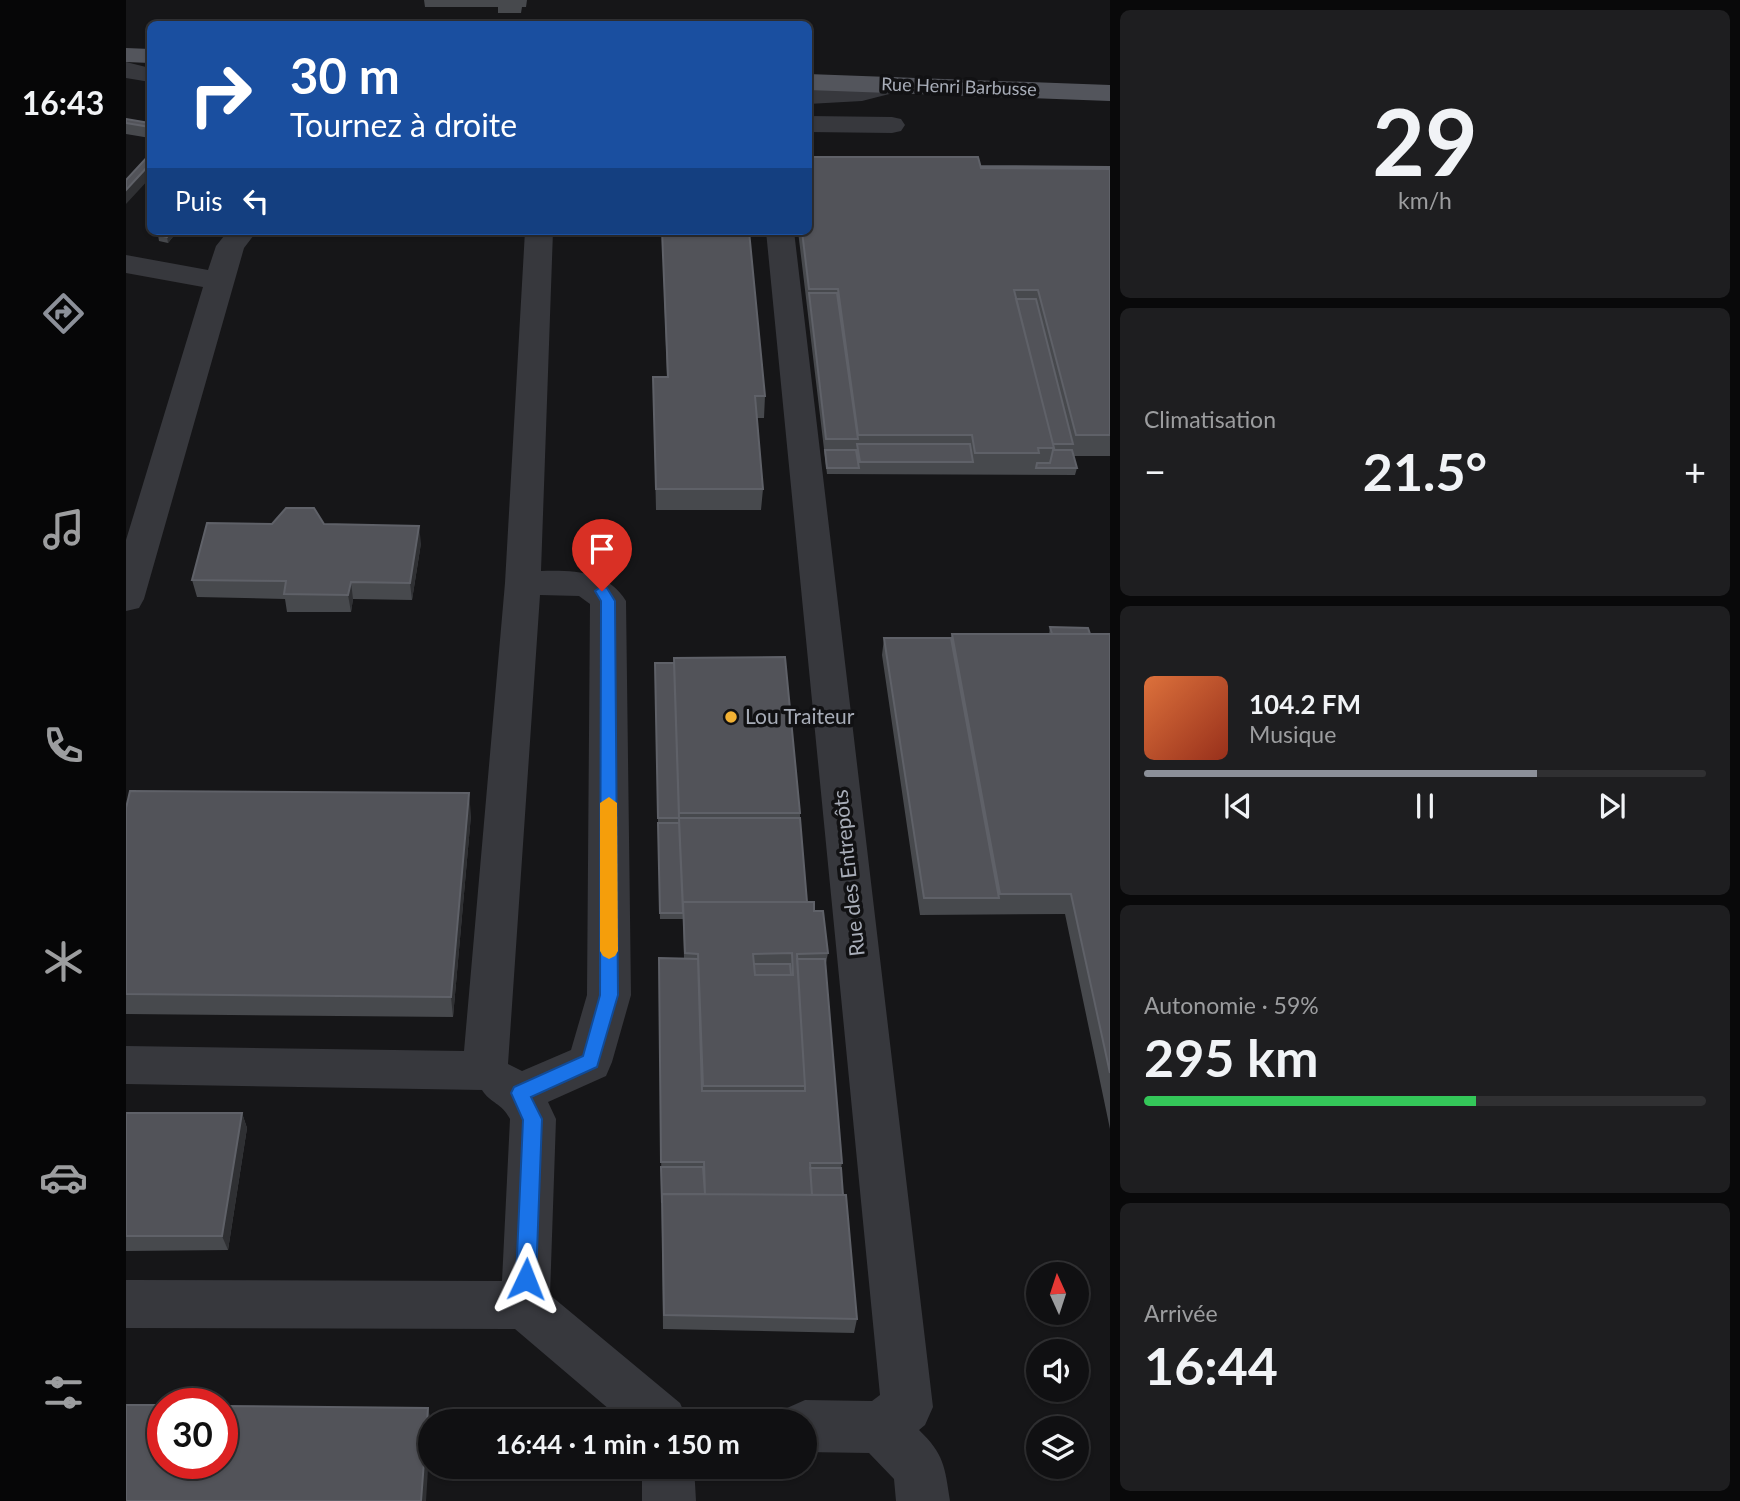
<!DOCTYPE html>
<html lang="fr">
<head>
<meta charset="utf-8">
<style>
	:root { --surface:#101012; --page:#1e1e20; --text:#f1f3f6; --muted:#9c9d9f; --line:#303032; --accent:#8c9099 }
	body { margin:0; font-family:Lato,sans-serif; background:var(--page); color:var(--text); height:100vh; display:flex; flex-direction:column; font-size:26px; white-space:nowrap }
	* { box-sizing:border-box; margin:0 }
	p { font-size:23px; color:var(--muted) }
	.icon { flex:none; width:38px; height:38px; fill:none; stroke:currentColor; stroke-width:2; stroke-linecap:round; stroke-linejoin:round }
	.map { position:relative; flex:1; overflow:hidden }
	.panel { display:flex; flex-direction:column; gap:10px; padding:10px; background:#09090a; width:630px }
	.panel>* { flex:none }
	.banner { position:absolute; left:21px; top:21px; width:665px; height:214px; border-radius:10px; box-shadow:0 2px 5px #0004,0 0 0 2px var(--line); background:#1a4fa0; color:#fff; overflow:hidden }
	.needle { width:46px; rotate:357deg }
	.controls { position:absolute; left:900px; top:1262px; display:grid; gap:14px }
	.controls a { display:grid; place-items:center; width:63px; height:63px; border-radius:50%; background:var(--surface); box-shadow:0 2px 5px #0004,0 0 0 2px var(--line); font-size:35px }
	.speed { position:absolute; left:21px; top:1388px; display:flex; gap:14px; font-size:35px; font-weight:700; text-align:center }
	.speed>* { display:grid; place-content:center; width:91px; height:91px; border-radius:50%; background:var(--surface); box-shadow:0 2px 5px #0004,0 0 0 2px var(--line); line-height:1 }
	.speed .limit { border:10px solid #d22; background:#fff; color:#111 }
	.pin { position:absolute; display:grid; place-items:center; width:60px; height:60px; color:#fff; margin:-72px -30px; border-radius:50% 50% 50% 0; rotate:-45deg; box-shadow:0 0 7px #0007 }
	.pin .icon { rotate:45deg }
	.me { position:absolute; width:77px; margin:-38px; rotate:2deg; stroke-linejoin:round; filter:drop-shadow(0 0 5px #0008) }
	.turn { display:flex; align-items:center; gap:24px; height:147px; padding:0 28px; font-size:32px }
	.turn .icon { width:91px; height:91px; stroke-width:2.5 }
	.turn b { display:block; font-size:49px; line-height:60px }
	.then { display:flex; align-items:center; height:66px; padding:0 28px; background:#0003; gap:14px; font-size:26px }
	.big { font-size:52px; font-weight:700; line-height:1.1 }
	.panel .card { flex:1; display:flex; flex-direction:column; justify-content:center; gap:10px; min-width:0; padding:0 24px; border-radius:10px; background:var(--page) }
	.panel .dial { align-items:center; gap:0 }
	.dial b { font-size:91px; line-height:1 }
	.song { display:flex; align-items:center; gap:21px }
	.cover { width:84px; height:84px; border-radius:10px; background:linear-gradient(135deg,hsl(20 70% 55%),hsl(10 70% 35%)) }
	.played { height:7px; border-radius:4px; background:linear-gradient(90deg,var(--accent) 70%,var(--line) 70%) }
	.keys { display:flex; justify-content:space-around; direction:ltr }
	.heat { display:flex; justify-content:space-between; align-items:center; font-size:38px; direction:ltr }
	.charge { height:10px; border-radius:5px; background:linear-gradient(90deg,#34c759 59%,var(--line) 0) }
	.trip { position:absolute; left:292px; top:1409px; width:399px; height:70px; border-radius:35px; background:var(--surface); box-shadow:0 2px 5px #0004,0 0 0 2px var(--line); font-weight:700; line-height:70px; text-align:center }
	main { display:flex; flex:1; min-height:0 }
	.dock { display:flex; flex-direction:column; width:126px; justify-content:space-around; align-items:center; background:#060607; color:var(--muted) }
	.dock .icon { width:49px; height:49px }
	.dock .active { color:var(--accent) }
	.dock b { font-size:32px; color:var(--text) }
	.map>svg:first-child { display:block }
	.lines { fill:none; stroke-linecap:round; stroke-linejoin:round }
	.minor { fill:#37383d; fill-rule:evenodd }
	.major { fill:#53555c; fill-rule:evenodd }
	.wall { fill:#47494d }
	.shaded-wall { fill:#2f3033 }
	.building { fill:#525359; stroke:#5f6168; stroke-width:2; fill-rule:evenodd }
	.route { fill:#1a73e8; stroke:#114b97; stroke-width:2 }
	.slow { fill:#f59e0b }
	.poi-dot { fill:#f2b134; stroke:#111113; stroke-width:2.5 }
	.labels { text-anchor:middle; stroke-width:7; stroke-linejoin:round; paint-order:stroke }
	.far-street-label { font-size:18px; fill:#a8adb8; stroke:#111113 }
	.poi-label { font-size:21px; fill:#a8adb8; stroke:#111113; text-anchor:start }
	.street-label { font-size:21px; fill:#a8adb8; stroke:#111113 }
</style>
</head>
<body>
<main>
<nav class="dock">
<b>16:43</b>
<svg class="icon active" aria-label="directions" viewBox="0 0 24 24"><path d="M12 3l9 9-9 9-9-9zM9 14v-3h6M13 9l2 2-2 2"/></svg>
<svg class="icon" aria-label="music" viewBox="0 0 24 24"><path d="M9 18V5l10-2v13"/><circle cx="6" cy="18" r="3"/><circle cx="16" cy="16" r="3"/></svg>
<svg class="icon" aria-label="phone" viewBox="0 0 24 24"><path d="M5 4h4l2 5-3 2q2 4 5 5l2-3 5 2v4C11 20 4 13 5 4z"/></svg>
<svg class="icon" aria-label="climate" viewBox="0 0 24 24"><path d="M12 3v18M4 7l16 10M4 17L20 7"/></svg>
<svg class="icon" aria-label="car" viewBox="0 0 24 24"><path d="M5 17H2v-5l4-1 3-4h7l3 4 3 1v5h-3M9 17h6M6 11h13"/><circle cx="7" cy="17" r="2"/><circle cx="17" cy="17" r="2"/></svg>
<svg class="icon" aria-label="filters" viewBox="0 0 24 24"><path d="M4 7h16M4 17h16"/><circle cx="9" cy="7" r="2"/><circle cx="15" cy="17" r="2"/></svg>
</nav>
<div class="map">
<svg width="984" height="1501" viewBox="0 0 984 1501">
	<rect width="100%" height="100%" fill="#161618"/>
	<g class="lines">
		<path class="minor" d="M0,62l24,6v14l-24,-4z
			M770,77l9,3 4,5 -4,5 -43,11 -54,3v-16l54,-3z
			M682,116l84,1 9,2 4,6 -4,6 -9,2 -84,-1z
			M102,231h29l-13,17 -100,351 -5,9 -13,3v-71l77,-253 -77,-14v-18l82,15 8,-24z
			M399,231h28l-12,340c32,-1 67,0 85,30l5,394 -19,67 -6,14 -58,26 8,17 -6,176 130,108 8,18h-65l-108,-92 -389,-1v-48l376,1 8,-162c-8,-16 -20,-16 -28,-29l-356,-6v-38l338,5 41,-468zM414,595l39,1 11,8 -3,391 -16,55 -49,21 -14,-7z
			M640,231h28l139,1176 -8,18 -6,5c25,24 26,37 31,71h-54l-2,-22 -25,-26 -64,-1v-31h-24l6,-13 18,-8 67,1 8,-6z
			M516,1466h52l2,35h-54z"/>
		<path class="major" d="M0,48l24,1v14l-24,-1z
			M682,74l302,11v16l-302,-11z"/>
	</g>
	<path class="wall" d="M298,0h103l-1,7h-4l-1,6h-23v-6h-73z
		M0,119l24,4v15l-24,-4z
		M855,166l129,1v289h-36l3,12 -2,7 -248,-1 -29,-243h10z
		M536,231l103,165 -1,22h-7l6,71 -2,21h-105l-3,-133h14z
		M50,233l-8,10 -9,-2 -1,-6z
		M146,524h52l97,19 -9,57 -59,-1 -2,13h-64l-2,-13 -88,-2 -5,-17z
		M924,627l40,7h20v495l-45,-215 -145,1 -38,-260 2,-17h67l1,-4h97z
		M529,676l145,137v5l7,84 7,9 14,42 -3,15 17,195 -1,5 2,27 14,124 -3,14 -191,-4 -4,-360 25,-11 -1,-39h-23z
		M0,808l345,7 -18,202 -327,-3z
		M0,1113h116l5,15 -19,122 -102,1z"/>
	<path class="shaded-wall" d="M24,164v14l-24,26v-14z
		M46,231h4v2l-8,10 -1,-6z
		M293,526l2,17 -9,57 -2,-17z
		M225,582l2,17 -2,13 -3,-17z
		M343,793l2,22 -18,202 -2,-20z
		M116,1113l5,15 -19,122 -6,-14z
		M302,1408l3,13 -5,80h-5z"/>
	<path class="building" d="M0,119l24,4v4l-24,-4z
		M24,154v10l-24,26v-10z
		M682,157h170l3,11 129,1v266h-34l-38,-145h-24l40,158h-16l1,5h-64l-3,-18h-114l-20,-146h-29l-7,-58h6z
		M855,166l129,1v2l-129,-1z
		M36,231h10l-5,6 -9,-2z
		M536,231h87l16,165h-10l8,93h-107l-3,-112h15z
		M683,293h28l21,146h-32z
		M890,299h20l37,145h-20z
		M731,444h113l3,18h-113z
		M699,450h31l3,18h-32z
		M927,450h19l5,18h-41l1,-5h13z
		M160,508h28l10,16 95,2 -9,57 -59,-1 -3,13 -64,-1 2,-13 -94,-1 15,-57 65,1z
		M924,627l38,1 2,6h-38z
		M826,634h158v439l-39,-179h-71z
		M758,638h67l48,260h-75z
		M659,657l15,156h-121l-5,-155z
		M529,663h19l5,155h-21z
		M4,791l339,2 -18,204 -325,-3v-186z
		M553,818h121l7,84h-124v5z
		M532,823h21l4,90h-23z
		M557,902h131v9h9l5,42 -31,1 8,132h-102l-5,-132 -13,-1zM666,953l1,22h-38l-2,-21z
		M533,958l39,1 4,132h103v-5l-8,-127h28l17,204h-32l2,32 -107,-1 -1,-32h-43z
		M628,964h36l1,11h-36z
		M0,1113h116l-20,123h-96z
		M535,1167h42l2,27h-43v9z
		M684,1168h31l2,27h-31z
		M536,1194l184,1 11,124 -193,-4z
		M0,1405h37v58h59v-57l206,2 -7,93h-295z"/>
	<path class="route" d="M476,586l5,2 8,13 3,394 -21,72 -66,30 11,22 -6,160 -3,7 -7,2 -7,-2 -3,-7 7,-159 -12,-27 3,-6 69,-31 17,-61 1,-394 -6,-10z"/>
	<path class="slow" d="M483,797l8,6 1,148 -3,5 -6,3 -6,-3 -3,-5v-148z"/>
	<circle class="poi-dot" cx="605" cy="717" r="7"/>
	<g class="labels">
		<g class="far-street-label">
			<text transform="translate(833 87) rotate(2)" y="6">Rue Henri Barbusse</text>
		</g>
		<g class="poi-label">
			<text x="619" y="724">Lou Traiteur</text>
		</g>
		<g class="street-label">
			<text transform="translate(723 873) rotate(-96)" y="7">Rue des Entrepôts</text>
		</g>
	</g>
</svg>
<div class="controls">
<a><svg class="needle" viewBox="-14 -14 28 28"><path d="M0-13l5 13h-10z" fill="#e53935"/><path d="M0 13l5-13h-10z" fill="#9c9d9f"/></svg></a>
<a><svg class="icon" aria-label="sound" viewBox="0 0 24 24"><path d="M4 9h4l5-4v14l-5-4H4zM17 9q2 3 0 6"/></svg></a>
<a><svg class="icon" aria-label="layers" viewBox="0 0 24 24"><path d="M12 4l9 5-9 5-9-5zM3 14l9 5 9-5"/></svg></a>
</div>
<div class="speed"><div class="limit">30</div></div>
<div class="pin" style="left:476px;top:591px;background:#d93025"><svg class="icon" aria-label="arrive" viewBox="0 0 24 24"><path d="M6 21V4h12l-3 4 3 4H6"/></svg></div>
<svg class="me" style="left:400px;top:1279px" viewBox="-20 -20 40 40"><path d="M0-17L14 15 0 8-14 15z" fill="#1a73e8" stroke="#fff" stroke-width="4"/></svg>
<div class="trip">16:44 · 1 min · 150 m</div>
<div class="banner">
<div class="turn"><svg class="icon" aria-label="right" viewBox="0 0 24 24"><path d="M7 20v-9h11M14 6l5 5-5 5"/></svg><div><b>30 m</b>Tournez à droite</div></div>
<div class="then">Puis<svg class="icon" aria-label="left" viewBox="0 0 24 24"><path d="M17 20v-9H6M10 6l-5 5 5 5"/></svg></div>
</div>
</div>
<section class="panel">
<div class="card dial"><b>29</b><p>km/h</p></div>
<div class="card"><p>Climatisation</p>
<div class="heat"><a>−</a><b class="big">21.5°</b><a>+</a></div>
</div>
<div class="card">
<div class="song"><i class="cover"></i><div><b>104.2 FM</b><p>Musique</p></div></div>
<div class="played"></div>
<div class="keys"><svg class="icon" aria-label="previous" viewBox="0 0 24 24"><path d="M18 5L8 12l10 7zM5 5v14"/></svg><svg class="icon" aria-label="pause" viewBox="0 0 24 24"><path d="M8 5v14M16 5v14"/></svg><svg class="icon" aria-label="next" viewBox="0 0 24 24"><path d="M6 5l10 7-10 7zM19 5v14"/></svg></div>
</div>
<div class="card"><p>Autonomie · 59%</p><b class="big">295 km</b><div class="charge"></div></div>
<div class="card"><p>Arrivée</p><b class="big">16:44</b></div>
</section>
</main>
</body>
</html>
